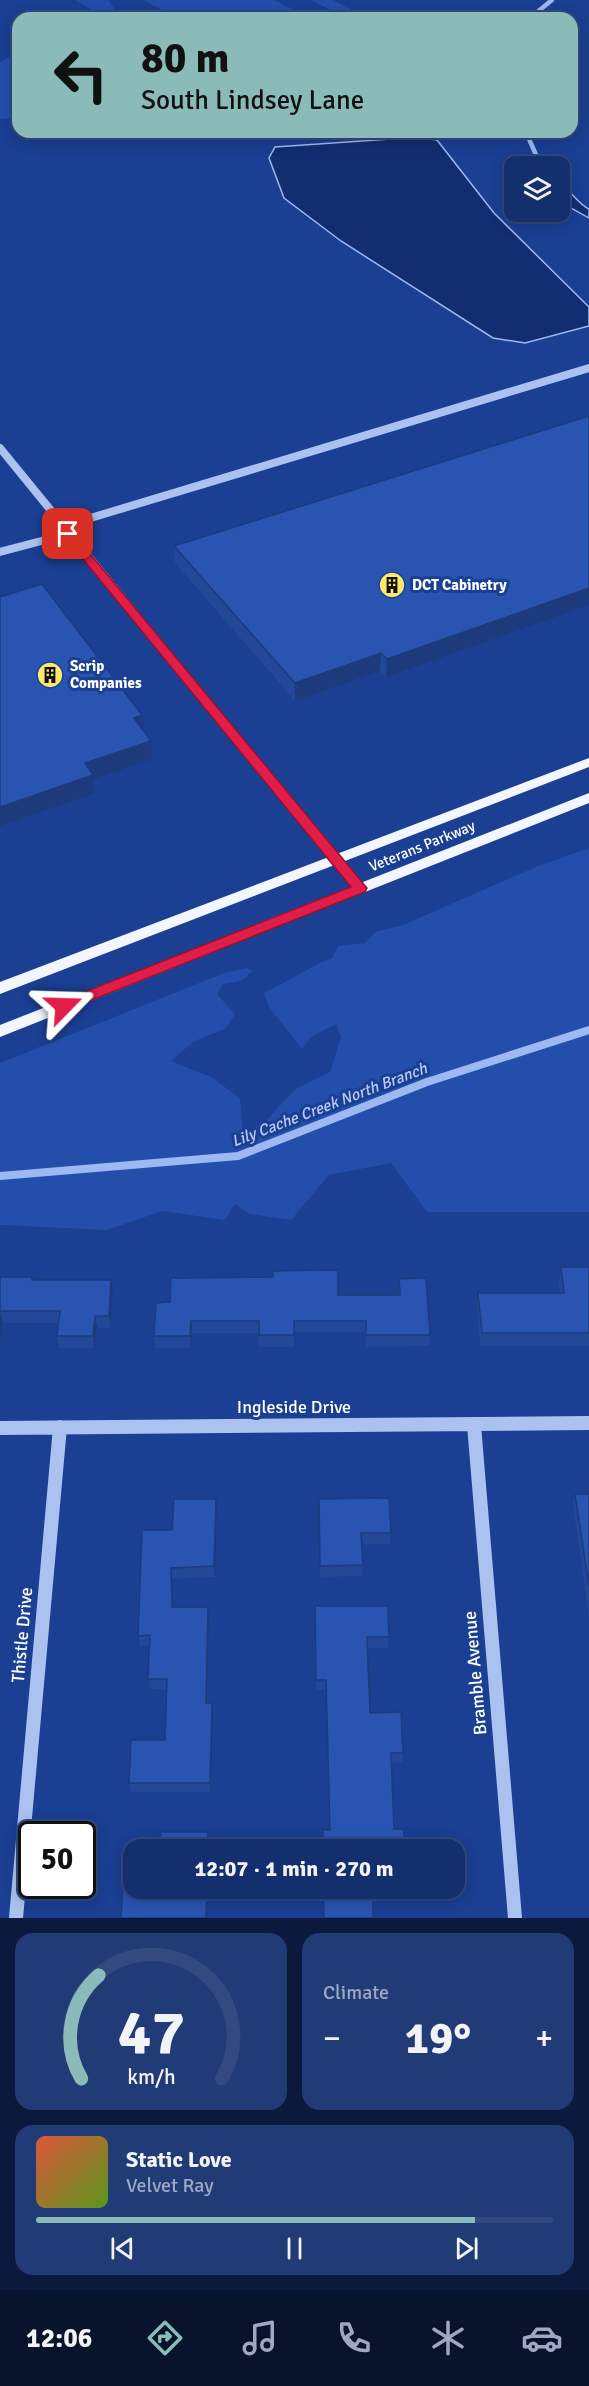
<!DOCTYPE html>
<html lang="en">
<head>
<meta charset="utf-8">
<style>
	:root { --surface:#142f6e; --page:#213b76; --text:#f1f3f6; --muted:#9da9c2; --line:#334a81; --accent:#8bbbb9 }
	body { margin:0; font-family:Signika,sans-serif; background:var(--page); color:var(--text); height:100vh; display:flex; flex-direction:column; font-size:22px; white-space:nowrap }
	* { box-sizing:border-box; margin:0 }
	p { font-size:20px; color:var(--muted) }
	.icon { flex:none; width:33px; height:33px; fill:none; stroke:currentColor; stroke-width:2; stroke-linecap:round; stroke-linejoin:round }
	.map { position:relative; height:1918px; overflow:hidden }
	.drawer { display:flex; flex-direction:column; gap:15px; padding:15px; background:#0b1a3c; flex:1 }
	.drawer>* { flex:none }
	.banner { position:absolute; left:12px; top:12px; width:566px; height:126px; border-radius:18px; box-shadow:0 3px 15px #0003,0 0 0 2px var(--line); background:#8bbbb9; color:#111; overflow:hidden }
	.tools { position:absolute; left:504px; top:156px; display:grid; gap:12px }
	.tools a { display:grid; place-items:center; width:66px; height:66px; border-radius:12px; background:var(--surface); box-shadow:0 3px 15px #0003,0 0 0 2px var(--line); font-size:30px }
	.speed { position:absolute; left:18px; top:1821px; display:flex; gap:12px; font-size:30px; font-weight:700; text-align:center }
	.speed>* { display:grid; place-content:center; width:78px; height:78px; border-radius:50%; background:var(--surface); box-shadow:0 3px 15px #0003,0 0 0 2px var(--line); line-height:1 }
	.speed .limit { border:3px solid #111; border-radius:9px; background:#fff; color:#111 }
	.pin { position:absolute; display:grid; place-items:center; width:51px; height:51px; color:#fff; margin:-26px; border-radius:12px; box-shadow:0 3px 9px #0006 }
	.me { position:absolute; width:66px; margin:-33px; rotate:68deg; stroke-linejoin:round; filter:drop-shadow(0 0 4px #0008) }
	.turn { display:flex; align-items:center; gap:21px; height:126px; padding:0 30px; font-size:27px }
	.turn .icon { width:78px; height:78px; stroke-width:2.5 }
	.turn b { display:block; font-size:42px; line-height:51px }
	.big { font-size:45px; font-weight:800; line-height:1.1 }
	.drawer .card { flex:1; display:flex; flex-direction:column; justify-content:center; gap:9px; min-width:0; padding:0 21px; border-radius:18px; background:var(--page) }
	.drawer .dial { align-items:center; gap:0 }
	.dial svg { height:156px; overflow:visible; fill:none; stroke:var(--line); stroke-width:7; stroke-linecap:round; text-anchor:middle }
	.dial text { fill:var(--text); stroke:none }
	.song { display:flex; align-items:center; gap:18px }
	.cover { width:72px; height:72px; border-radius:9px; background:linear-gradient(135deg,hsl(10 70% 55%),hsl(90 70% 35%)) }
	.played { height:6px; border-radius:3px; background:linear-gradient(90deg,var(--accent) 85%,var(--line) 85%) }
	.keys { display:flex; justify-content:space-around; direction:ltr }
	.heat { display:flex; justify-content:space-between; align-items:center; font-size:33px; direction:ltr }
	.drawer .tiles { flex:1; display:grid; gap:15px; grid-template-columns:1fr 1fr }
	.card:last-child { grid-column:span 2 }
	.trip { position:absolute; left:123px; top:1839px; width:342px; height:60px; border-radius:18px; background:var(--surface); box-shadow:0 3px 15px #0003,0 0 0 2px var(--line); font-weight:800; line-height:60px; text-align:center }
	.dock { display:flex; height:96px; justify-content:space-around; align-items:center; background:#08132c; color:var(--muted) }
	.dock .icon { width:42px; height:42px }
	.dock .active { color:var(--accent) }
	.dock b { font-size:27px; color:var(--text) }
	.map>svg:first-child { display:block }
	.green { fill:#234eac }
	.water { fill:#122d70; stroke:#9eb9f1; stroke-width:1.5 }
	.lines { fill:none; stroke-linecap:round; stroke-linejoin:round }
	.stream-far1 { stroke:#9eb9f1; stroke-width:4.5 }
	.stream { stroke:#9eb9f1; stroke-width:8 }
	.minor-far2 { stroke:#abc1ef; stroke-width:8 }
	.minor-far1 { stroke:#abc1ef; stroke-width:10 }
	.minor { stroke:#abc1ef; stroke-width:14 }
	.major { fill:#f3f6ff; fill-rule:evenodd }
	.wall { fill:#234898 }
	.shaded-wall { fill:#1d3b7c }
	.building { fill:#2954b1; stroke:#1d3b7c; stroke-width:1.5 }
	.route { fill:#e11d48; stroke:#92132f; stroke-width:1.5 }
	.labels { text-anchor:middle; stroke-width:6; stroke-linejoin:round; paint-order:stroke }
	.poi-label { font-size:15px; font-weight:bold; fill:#fff; stroke:#1a3f93; text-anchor:start }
	.street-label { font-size:15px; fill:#fff; stroke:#1a3f93 }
	.water-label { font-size:16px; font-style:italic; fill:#b7cbf6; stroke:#1a3f93 }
	.near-street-label { font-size:18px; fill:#fff; stroke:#1a3f93 }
</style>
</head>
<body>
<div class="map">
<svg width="589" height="1918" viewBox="0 0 589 1918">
	<rect width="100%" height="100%" fill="#1a3f93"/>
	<path class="green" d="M75,0h33l9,12 11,6h-22z
		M144,0h130l35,18h-133z
		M311,0h22l35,18h-22z
		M18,52v66l-18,1v-57z
		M589,848v364h-162l-36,-49 -62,12 -38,45 -41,-6 -15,-10 -10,16 -63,-9 -55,19 -107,-5v-162l224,-90 23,-5 6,3 -12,10 -18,3 -6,10 18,20 -9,14 -33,14 -22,19 40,16 29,21 3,35 23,-12 29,-32 35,-17 11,-35 -5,-13 -25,13 -9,12 -33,-42 -6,-14c25,-11 45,-26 69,-35l6,-12 27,-3 10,-11 28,-7 135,-59z"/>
	<path class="water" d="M420,137l17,3 57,73 95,94v19l-64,17 -32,-5 -152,-97 -57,-43 -15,-40 6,-11z
		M560,185c12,5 16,18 29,24v9l-29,-16z"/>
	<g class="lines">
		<path class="stream-far1" d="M530,18l22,-18
			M529,132v7l12,27"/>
		<path class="stream" d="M0,1176l238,-20 189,-74 162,-52"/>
		<path class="minor-far2" d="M0,448l208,255
			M64,526l525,-158
			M0,552l68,-18"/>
		<path class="minor-far1" d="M206,702l154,186"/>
		<path class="minor" d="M474,1425l41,493
			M0,1428l589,-5
			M16,1918l44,-491"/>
		<path class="major" d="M589,758v9l-589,227v-12z
			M589,793v10l-589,234v-12z"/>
	</g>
	<path class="wall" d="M589,416l-203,261 -6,-6 -85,30 -120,-138 -1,-17z
		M561,1267h28v79h-109l-3,-40 1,-13h82l-1,-12z
		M0,1277h32l1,3h78l2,12 -3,36h-13l-3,20h-35l-2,-12 1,-13h-55l-3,21z
		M399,1279l31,56 -1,11 -63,1 -1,-15h-71v15h-35v-14h-67l-1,15h-36l-1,-12 2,-33 182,-8h60z
		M575,1494h14v123l-16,-111z
		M216,1499l1,11 -2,67 -43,2 1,28h35l1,10 -1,86 5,10 -2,79h-80l-2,-9 36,-43 2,-51h-17l-2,-10 2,-33h-10l-2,-10 34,-106z
		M319,1499l72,34 -1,11h-28l1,21 -1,11 -42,1z
		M315,1617l74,20 -1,11h-20l2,65 33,40 -1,9 -11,1 -62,67 -3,-140h-10z"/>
	<path class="shaded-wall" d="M589,588v17l-203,72 1,-18z
		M381,653l-1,18 -85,30v-18z
		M142,715l2,18 -10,-15z
		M151,741l1,18 -59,20 2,14 -95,33v-19l85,-44z
		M111,1280l2,12 -3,36 -1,-12z
		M0,1311l3,12 -3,21z
		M95,1316l2,12 -3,20 -1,-12z
		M191,1321l1,12 -1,15 -1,-12z
		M216,1499l1,11 -2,67 -1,-11z
		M171,1568l1,11 1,39 -1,-11z
		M208,1607l1,10 -2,96 -1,-10z
		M212,1703l1,10 -2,79 -1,-9z
		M207,1888h1l-1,30h-1z"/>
	<path class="building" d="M589,416v172l-202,71 -6,-6 -86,30 -121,-137z
		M42,584l100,131 -8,3 17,23 -66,22 8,12 -93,32v-210z
		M561,1267h28v66h-107l-4,-40h86z
		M338,1270v25h62l-1,-16 27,-1 4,57h-64v-14h-72v14h-35v-14h-68l-1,15h-36l2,-33 14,-1 1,-24 102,-1v-6z
		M0,1277h32v3h79l-2,36h-14l-2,20h-36l3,-25h-60v1z
		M575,1494h14v92z
		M389,1498l2,35h-30l2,32 -43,1 -1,-67z
		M174,1499h42l-2,67 -43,2 1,39h36l-2,96h6l-2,80h-81l2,-43h34l2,-61h-19l2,-44 -12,1 4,-106h30z
		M315,1606h73l1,31h-22l3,76 31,-1 2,41h-12l3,76h10v21h-81v-20h7l-4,-150h-10z
		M161,1832h47v18h-48z
		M124,1873h10v15h73l-1,30h-85z
		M323,1888h50v30h-49z"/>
	<path class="route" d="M64,532h8l295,356 -2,4 -301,119 -7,-5 2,-4 292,-115 -287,-351z"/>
	<defs>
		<g id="building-disc" transform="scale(1.35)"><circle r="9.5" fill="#ffe869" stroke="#1a3f93"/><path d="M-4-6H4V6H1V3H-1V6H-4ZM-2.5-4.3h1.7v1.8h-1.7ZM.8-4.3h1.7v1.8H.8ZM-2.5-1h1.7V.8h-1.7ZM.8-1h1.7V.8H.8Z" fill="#111"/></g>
	</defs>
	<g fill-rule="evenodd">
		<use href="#building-disc" x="392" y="585"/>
		<use href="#building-disc" x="50" y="675"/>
	</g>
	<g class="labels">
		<g class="poi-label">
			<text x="412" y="590">DCT Cabinetry</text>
			<text x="70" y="671">Scrip<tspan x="70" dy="17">Companies</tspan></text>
		</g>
		<g class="street-label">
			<text transform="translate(422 846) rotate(-22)" y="5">Veterans Parkway</text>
		</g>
		<g class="water-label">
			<text transform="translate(329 1104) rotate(-21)" y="6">Lily Cache Creek North Branch</text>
		</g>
		<g class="near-street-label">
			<text x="294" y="1413">Ingleside Drive</text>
			<text transform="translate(22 1635) rotate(-85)" y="6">Thistle Drive</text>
			<text transform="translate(475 1673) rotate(-95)" y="6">Bramble Avenue</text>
		</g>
	</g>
</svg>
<div class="tools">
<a><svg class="icon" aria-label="layers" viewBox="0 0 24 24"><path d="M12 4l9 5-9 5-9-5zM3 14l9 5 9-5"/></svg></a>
</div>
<div class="speed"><div class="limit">50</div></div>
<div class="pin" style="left:68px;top:534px;background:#d93025"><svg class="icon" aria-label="arrive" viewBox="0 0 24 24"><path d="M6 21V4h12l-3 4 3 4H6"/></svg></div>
<svg class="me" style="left:64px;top:1006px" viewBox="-20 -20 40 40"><path d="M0-17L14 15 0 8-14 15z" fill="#e11d48" stroke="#fff" stroke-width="4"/></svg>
<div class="trip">12:07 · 1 min · 270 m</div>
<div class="banner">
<div class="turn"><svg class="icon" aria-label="left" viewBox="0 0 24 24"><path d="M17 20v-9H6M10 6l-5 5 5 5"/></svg><div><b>80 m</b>South Lindsey Lane</div></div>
</div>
</div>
<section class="drawer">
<div class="tiles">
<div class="card dial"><svg viewBox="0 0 100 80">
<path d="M14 69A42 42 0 1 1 86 69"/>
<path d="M14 69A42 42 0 0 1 23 16" stroke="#8bbbb9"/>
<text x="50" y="56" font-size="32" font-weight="700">47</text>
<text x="50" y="72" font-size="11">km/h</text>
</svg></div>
<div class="card"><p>Climate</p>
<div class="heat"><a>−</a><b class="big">19°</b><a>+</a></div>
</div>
<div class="card">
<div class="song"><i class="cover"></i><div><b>Static Love</b><p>Velvet Ray</p></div></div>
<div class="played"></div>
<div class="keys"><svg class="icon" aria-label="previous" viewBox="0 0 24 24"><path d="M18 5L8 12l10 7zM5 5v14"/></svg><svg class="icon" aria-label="pause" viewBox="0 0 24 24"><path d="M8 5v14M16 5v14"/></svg><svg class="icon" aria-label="next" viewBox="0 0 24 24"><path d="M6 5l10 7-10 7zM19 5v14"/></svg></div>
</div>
</div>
</section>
<nav class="dock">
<b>12:06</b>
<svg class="icon active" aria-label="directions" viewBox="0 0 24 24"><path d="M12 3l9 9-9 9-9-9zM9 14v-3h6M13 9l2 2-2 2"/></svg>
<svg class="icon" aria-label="music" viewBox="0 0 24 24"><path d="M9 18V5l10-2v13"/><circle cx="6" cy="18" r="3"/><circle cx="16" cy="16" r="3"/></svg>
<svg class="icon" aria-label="phone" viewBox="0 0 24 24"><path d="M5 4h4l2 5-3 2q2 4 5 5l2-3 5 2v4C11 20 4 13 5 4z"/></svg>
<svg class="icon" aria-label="climate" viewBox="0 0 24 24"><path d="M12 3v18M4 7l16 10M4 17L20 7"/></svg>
<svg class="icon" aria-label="car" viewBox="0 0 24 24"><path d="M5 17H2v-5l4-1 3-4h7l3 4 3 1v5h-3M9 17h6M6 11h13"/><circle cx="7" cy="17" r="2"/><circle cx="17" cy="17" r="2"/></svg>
</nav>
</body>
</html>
